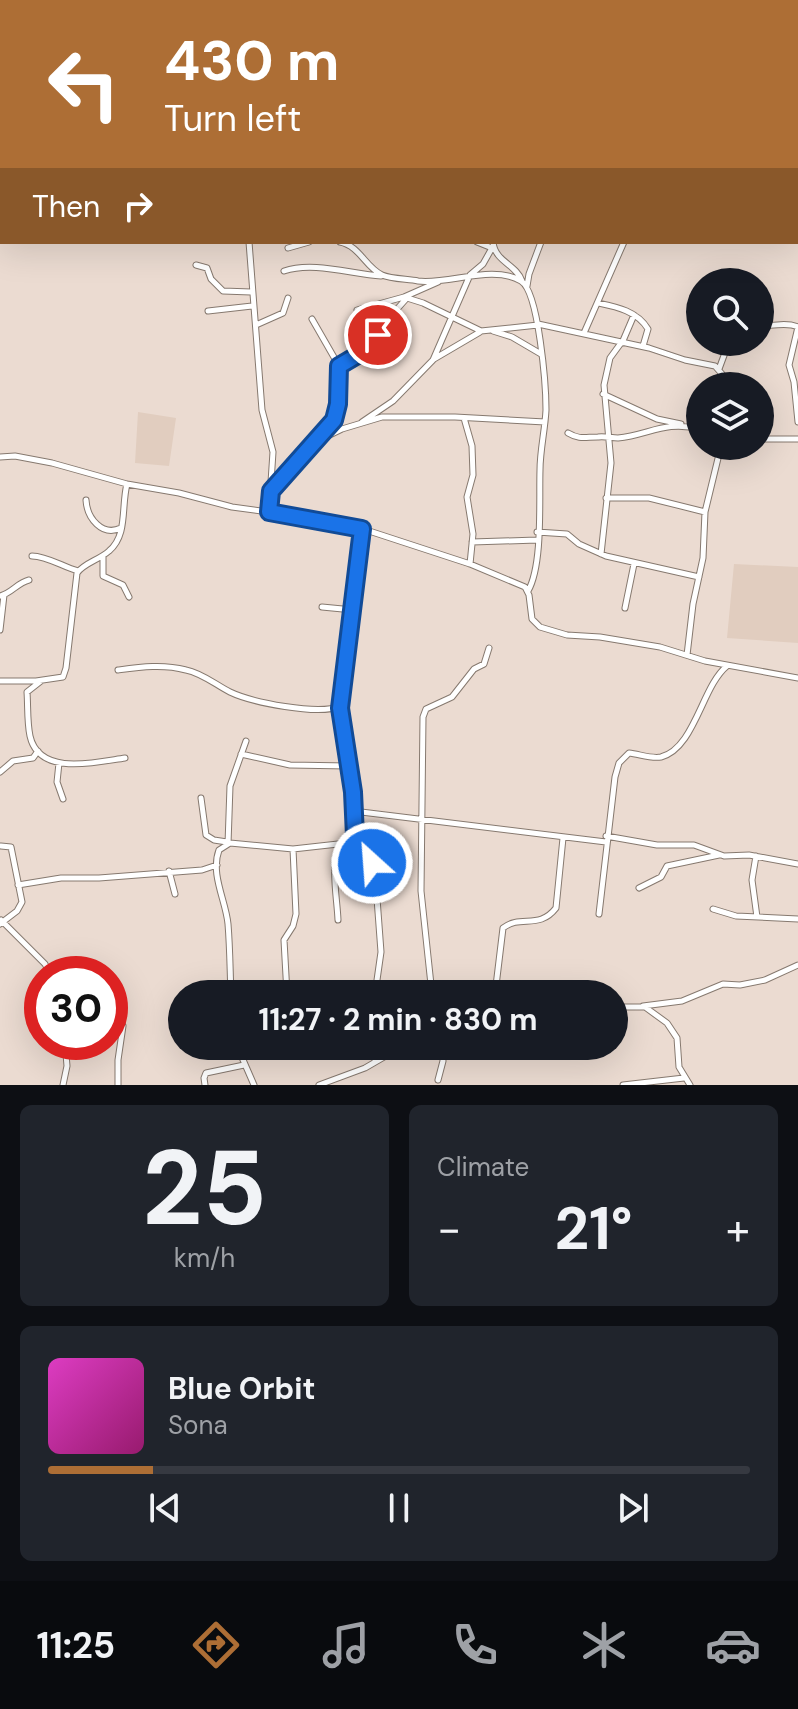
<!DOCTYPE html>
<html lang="en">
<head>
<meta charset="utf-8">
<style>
	:root { --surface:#171b24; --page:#20242c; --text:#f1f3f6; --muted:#9ea1a6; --line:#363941; --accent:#ad6e35 }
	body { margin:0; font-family:"DM Sans",sans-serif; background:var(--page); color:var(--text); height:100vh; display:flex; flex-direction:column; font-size:30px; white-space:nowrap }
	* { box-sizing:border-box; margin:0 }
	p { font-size:26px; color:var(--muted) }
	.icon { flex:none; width:44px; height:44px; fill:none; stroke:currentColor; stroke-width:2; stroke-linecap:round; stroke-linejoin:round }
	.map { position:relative; height:1085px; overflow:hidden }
	.panel { display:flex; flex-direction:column; gap:20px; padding:20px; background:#0d0f14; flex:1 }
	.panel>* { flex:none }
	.hud { position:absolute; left:0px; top:0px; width:798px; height:244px; box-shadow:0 8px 32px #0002; background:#ad6e35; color:#fff; overflow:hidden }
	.controls { position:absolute; left:686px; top:268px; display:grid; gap:16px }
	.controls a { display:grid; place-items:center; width:88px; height:88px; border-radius:50%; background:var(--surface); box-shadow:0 8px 32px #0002; font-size:40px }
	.speed { position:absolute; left:24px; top:956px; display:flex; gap:16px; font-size:40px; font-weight:700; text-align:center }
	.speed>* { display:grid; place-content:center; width:104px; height:104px; border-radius:50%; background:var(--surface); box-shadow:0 8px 32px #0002; line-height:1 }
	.speed .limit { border:12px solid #d22; background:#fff; color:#111 }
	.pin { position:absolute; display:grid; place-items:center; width:68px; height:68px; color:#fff; margin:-34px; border:4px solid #fff; border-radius:50%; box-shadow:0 2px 8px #0007 }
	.me { position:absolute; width:88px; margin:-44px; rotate:334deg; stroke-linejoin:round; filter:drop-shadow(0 0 6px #0008) }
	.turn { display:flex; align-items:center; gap:28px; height:168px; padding:0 32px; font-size:36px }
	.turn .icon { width:104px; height:104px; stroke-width:2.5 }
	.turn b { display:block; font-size:56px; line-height:68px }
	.then { display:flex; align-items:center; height:76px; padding:0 32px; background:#0003; gap:16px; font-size:30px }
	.big { font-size:60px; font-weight:700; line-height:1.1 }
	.panel .tile { flex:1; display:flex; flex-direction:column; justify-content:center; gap:12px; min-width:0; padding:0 28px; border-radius:12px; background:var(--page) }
	.panel .dial { align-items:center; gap:0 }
	.dial b { font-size:104px; line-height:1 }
	.song { display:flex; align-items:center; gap:24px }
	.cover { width:96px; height:96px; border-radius:12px; background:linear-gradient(135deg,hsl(310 70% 55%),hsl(320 70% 35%)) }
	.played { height:8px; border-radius:4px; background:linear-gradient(90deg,var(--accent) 15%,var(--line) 15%) }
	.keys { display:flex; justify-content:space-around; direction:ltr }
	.heat { display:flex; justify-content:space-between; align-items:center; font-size:44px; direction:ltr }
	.panel .tiles { flex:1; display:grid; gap:20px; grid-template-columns:1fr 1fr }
	.tile:last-child { grid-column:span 2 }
	.trip { position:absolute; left:168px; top:980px; width:460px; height:80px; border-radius:40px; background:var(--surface); box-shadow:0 8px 32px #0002; font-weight:700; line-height:80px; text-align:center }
	.menu { display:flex; height:128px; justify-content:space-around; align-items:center; background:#090b0e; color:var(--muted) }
	.menu .icon { width:56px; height:56px }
	.menu .active { color:var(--accent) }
	.menu b { font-size:36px; color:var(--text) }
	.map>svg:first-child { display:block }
	.education { fill:#e1cdbf }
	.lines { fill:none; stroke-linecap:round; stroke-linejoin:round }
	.minor-casing { stroke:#86796f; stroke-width:7 }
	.tertiary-casing { stroke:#86796f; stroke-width:8 }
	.minor { stroke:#fff; stroke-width:5 }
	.tertiary { stroke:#fff; stroke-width:6 }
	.route-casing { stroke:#114b97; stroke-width:20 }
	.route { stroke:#1a73e8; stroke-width:14 }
</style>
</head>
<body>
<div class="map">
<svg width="798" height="1085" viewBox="0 0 798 1085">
	<rect width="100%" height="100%" fill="#ebdbd1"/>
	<path class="education" d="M138,412l38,6 -7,48 -34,-3z
		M734,564l64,3v76l-71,-5z"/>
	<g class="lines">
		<g class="minor-casing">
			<path id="minor" d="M315,2l5,-2
				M734,2l1,-2
				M0,45h2
				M0,49l2,1
				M796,156h2
				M0,159l2,-1
				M249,242l13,168 11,42 -4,60
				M340,242c20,4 25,25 42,33 9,4 26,4 36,6 31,4 74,-17 103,0 18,11 25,106 25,129 -1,20 -6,40 -6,60 -1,31 3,95 -12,121
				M477,242l15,6
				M493,242c2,20 23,22 29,39
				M288,248l21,-6
				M196,265l11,3 4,11 12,12 28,1
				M284,271c29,-10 67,3 97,5
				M527,286l2,-12 12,-32
				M404,297l19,6 58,28 57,-6
				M598,303c19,4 39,8 50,26l-5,17
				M357,310l47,-13 34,-15
				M208,311l44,-5
				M538,324l111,24 36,12 30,6 7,8 -1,12
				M760,324c14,4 24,-3 38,3
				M256,325l27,-12 5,-15
				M798,327l-9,38 5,17 4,40
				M493,331l19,6 29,17
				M584,333l40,-91
				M622,343l12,-28
				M434,359l46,-27
				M339,366l31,-19 20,-30 16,-18
				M719,369l10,-27
				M603,394l54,25 24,5
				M464,418l8,28 1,29 -6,22 6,37 -3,30
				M362,422l31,-21 40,-41 37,-85 13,-11 9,-16
				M568,433c12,7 17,4 30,4 7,-1 13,1 20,1 31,-3 47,-18 82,-9
				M760,439h38
				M315,442l27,-13 40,-12h73l90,5
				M0,457l15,-1 37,7 75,21 52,9 53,14 72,10 56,11 110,36 55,23 4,8 3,24 8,8 27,8 33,2 60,10 45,14 93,17
				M272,490l58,-63 7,-15 2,-46 -27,-47
				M606,498h43l56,14
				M86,500c1,18 16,37 35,28
				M537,532l30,2 12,10 27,12 93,21
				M472,542l65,-2
				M601,554l10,-91 -7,-78 6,-27 11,-15
				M32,556c15,0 31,11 46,15
				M103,556v20l20,9 6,12
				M0,596c12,-3 17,-13 29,-16
				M322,607l31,3
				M625,608l9,-44
				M0,630l4,-35
				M687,655l6,-51 10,-46 2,-46 16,-66
				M118,670c23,-3 45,-6 68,0 16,3 30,15 44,22 21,10 89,24 110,14
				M0,681h36l27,-4 3,-9 11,-95c7,-10 22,-13 32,-22 19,-16 12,-44 18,-67
				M41,681l-14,11c1,13 0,30 3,44 9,41 67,26 95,22
				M241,754l49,11 58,1
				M59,763l-2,19 6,17
				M0,772l13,-11 20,-3 5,-7
				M201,798l5,37 8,5 13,2
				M353,811l253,31
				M355,836l16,18 5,31 5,67 -6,42
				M606,836l51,9h37l30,11 25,-1 49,9
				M228,844l2,-58 16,-45
				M756,856l-4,24 5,37
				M169,871l6,23
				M18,885l43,-7h38l103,-8 15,-5
				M639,888l22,-11 6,-11 52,-11
				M713,909l23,7 62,3
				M599,914l16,-137 4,-14 10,-10c10,1 22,6 32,4 34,-9 41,-71 66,-91
				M1,920l44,44 5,10
				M338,920c-1,-24 -8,-54 2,-76
				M0,924l17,-13 5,-9 -11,-55 -10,-1
				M231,994c-1,-23 -1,-46 -3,-70 -2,-23 -18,-50 -9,-74l11,-7 63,6 54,-6 8,-6 -2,-45 -13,-86 22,-177
				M287,994l-3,-54 9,-14 3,-12 -3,-65
				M432,994l-11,-103 2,-174 3,-8 26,-12 22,-28 10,-5 5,-16
				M495,994l8,-66c18,-14 36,2 53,-20l7,-70
				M643,1006l39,-5 41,-17 17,1 25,-5 33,-15
				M614,1007h31l22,16 10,15 2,29 11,18
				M237,1046l17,39
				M375,1061l2,-15
				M438,1080l5,-19 -1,-15
				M63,1085l4,-19 -2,-24
				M118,1085v-25l5,-34
				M205,1085l-1,-7 2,-5 38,-8
				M319,1085l46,-17 38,-22
				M623,1085l61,-7"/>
		</g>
		<g class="tertiary-casing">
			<path id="tertiary" d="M603,0l16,2
				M796,23h2"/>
		</g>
		<use href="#minor" class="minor"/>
		<use href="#tertiary" class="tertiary"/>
	</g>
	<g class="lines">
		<g class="route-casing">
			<path id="route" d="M372,863l-1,-9 -16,-18 -2,-44 -13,-84 22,-179 -93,-17 2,-21 63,-71 4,-16 1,-38 27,-16 12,-15"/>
		</g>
		<use href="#route" class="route"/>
	</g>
</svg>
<div class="controls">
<a><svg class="icon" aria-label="search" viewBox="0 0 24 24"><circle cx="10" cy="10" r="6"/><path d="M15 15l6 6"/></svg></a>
<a><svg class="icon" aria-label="layers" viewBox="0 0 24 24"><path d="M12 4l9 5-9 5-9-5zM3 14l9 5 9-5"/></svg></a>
</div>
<div class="speed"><div class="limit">30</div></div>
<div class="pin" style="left:378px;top:335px;background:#d93025"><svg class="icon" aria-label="arrive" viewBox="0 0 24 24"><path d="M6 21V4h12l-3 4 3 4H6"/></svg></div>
<svg class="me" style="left:372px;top:863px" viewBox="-20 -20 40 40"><circle r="17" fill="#1a73e8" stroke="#fff" stroke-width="3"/><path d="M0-11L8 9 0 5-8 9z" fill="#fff"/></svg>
<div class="trip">11:27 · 2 min · 830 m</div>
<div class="hud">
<div class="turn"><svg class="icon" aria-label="left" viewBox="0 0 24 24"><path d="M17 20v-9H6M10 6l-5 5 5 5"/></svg><div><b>430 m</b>Turn left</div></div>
<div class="then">Then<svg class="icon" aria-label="right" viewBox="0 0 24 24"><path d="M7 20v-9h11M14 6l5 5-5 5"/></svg></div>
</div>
</div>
<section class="panel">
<div class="tiles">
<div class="tile dial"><b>25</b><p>km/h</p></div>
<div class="tile"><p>Climate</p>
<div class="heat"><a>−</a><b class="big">21°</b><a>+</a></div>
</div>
<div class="tile">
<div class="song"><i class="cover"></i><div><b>Blue Orbit</b><p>Sona</p></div></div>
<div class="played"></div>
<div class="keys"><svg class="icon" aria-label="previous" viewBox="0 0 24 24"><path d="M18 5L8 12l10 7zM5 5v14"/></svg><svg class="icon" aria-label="pause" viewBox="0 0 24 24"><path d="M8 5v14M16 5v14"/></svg><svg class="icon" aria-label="next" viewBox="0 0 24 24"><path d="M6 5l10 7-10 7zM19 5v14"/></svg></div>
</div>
</div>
</section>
<nav class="menu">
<b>11:25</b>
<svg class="icon active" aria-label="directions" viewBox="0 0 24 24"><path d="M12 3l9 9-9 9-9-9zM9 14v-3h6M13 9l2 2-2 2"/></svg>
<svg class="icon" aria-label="music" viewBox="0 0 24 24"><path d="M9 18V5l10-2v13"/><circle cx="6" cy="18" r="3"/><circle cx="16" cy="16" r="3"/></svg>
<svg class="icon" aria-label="phone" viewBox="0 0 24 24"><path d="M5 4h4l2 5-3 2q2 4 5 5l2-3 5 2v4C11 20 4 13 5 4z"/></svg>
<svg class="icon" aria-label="climate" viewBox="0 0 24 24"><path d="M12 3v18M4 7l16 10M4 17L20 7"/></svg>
<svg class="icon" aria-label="car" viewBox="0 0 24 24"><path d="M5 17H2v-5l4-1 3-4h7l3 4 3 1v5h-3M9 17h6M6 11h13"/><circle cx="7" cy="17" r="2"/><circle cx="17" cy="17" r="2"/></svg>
</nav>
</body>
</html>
